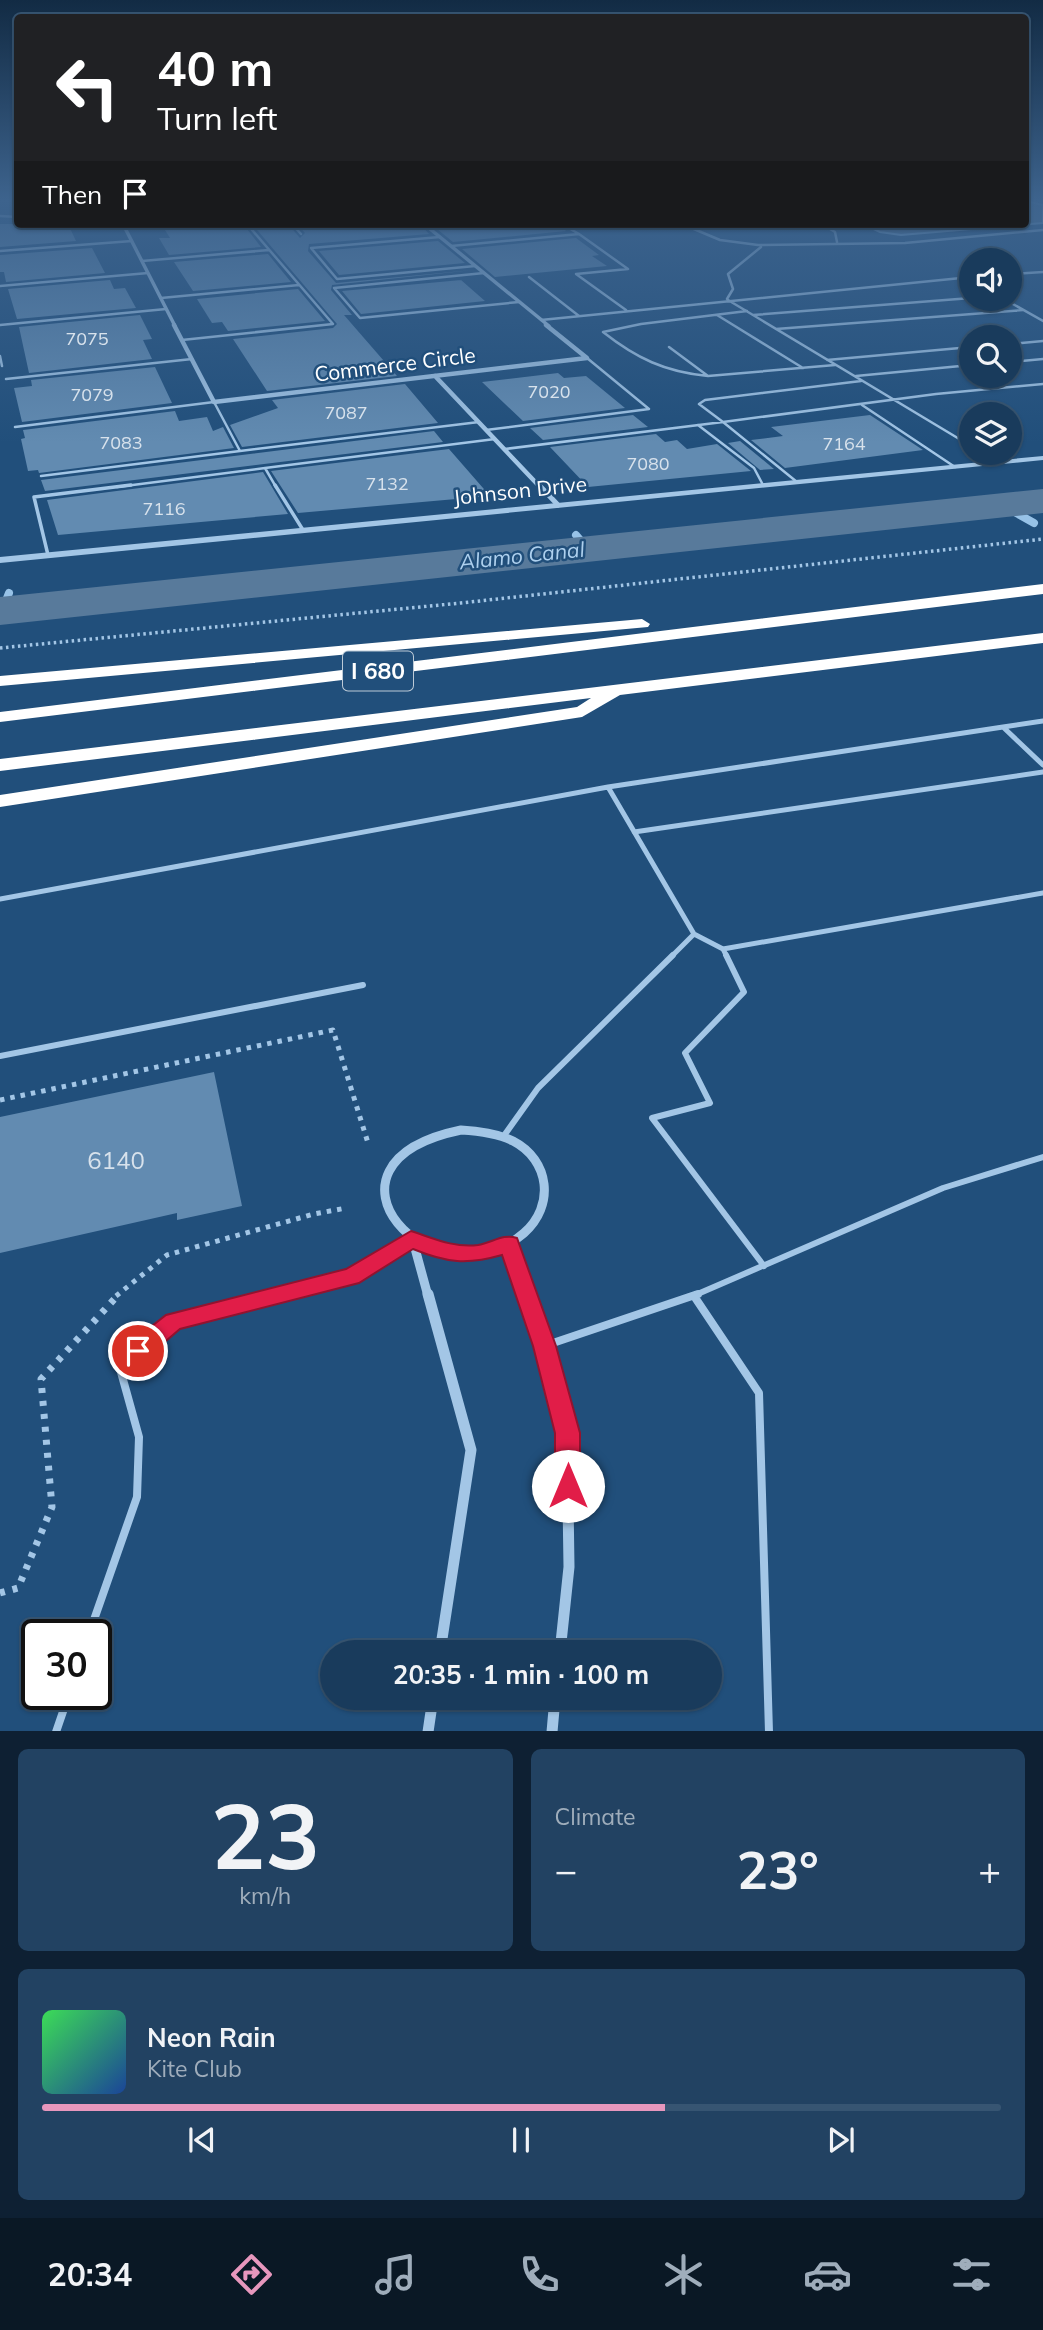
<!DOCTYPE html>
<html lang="en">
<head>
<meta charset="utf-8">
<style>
	:root { --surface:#193b5c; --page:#224262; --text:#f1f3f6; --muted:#9fadbb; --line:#375572; --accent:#e797bd }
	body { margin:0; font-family:Mulish,sans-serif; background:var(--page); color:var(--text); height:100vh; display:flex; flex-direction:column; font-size:26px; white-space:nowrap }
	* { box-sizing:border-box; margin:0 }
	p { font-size:23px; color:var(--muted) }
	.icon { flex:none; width:38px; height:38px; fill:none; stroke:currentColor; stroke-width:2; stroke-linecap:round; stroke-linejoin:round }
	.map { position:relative; height:1731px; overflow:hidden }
	.panel { display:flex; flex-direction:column; gap:18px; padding:18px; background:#0e2033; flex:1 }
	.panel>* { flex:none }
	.guide { position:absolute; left:14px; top:14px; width:1015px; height:214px; border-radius:7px; box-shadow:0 2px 5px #0004,0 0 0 2px var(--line); background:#202124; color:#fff; overflow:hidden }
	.tools { position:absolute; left:959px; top:248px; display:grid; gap:14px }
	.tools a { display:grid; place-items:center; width:63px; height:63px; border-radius:50%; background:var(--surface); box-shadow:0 2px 5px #0004,0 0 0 2px var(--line); font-size:35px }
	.speed { position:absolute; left:21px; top:1619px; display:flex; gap:14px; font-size:35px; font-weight:700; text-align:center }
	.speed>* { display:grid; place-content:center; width:91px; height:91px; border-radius:50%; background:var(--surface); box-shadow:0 2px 5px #0004,0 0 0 2px var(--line); line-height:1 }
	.speed .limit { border:4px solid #111; border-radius:10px; background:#fff; color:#111 }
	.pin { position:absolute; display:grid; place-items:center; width:60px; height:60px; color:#fff; margin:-30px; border:4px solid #fff; border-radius:50%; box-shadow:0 2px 7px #0007 }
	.me { position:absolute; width:77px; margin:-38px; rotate:0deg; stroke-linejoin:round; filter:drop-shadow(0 0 5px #0008) }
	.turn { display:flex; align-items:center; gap:24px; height:147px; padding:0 28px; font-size:32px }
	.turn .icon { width:91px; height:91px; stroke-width:2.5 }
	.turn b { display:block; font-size:49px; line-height:60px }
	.then { display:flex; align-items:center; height:66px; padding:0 28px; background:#0003; gap:14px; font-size:26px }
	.big { font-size:52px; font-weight:700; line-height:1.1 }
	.panel .tile { flex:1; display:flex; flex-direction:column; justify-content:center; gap:10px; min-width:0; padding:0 24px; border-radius:10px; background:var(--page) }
	.panel .dial { align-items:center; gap:0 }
	.dial b { font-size:91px; line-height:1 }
	.song { display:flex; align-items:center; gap:21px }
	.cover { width:84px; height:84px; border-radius:10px; background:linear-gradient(135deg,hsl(130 70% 55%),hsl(220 70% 35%)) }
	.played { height:7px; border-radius:4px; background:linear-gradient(90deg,var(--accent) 65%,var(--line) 65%) }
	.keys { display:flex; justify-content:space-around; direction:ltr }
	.heat { display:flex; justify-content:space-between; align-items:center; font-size:38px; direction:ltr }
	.panel .tiles { flex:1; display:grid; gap:18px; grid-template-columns:1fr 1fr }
	.tile:last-child { grid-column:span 2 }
	.trip { position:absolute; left:320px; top:1640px; width:402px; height:70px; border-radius:35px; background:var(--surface); box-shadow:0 2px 5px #0004,0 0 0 2px var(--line); font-weight:700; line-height:70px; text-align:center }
	.menu { display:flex; height:112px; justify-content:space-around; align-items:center; background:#0a1825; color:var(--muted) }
	.menu .icon { width:49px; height:49px }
	.menu .on { color:var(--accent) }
	.menu b { font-size:32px; color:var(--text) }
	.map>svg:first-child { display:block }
	.water { fill:#587a9b; stroke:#97c2e7; stroke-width:2 }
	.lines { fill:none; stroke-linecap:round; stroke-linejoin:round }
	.stream { stroke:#97c2e7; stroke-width:8 }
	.river { fill:#587a9b; fill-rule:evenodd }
	.building { fill:#628bb1 }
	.path-far2 { stroke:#a3c6e6; stroke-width:3.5; stroke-dasharray:2.5 3.5; stroke-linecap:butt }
	.path-far1 { stroke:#a3c6e6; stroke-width:5; stroke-dasharray:4.5 6; stroke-linecap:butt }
	.path { stroke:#a3c6e6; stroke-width:7; stroke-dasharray:5 8; stroke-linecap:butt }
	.service-far4 { stroke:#a3c6e6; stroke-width:2.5 }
	.service-far3 { stroke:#a3c6e6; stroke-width:3.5 }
	.service-far2 { stroke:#a3c6e6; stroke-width:5 }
	.service-far1 { stroke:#a3c6e6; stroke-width:6 }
	.service { stroke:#a3c6e6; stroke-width:8 }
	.minor-far4 { stroke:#a3c6e6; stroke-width:3.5 }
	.minor-far3 { stroke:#a3c6e6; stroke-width:4.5 }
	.minor-far2 { stroke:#a3c6e6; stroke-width:5 }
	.minor-far1 { stroke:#a3c6e6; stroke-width:9 }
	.minor { stroke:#a3c6e6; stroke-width:11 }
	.tertiary { fill:#a3c6e6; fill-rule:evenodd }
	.motorway { fill:#fff; fill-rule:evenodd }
	.route { fill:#e11d48; stroke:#92132f; stroke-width:2 }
	.labels { text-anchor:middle; stroke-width:5; stroke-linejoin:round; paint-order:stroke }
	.far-number-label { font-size:18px; fill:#d8e2ec }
	.far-street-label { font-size:21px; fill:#fff; stroke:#214f7b }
	.far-water-label { font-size:21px; font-style:italic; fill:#aed0ee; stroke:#214f7b }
	.shield { fill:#214f7b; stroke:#bccad7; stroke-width:2 }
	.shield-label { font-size:23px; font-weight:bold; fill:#fff }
	.near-number-label { font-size:24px; fill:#d8e2ec }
</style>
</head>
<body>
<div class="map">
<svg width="1043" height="1732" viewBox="0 0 1043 1732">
	<rect width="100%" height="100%" fill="#214f7b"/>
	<path class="water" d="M1026,201l17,4v18l-142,12 -21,-3 -17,-8h163z"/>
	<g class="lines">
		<path class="stream" d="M1004,506l30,17
			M576,535l12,14
			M2,611l7,-18"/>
		<path class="river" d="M1043,489v24l-1043,112v-28z"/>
	</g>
	<path class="building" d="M0,224h24l1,3 43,-3 8,17 -76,6z
		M235,224h8l18,23 -92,8 -10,-17h11l-5,-8z
		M252,224h36l12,14 5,-5 -8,-9h123l9,10 -120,10 -1,7 28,32 137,-13 -141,15 -1,5 21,25h-8l53,61 -130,15 -34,-52 100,-11 4,-4z
		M431,224h126l9,7 -113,11z
		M576,238l23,17 -7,1 15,10 -112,11 -33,-28z
		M438,241l27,22 -126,12 -20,-24z
		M92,248l13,25 -99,9 -2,-10h-4v-17z
		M268,254l23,28 -98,9 -19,-29z
		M483,278l-22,2 24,21 -124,13 -19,-23z
		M110,280l4,9 11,-1 11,20 -119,11 -9,-30z
		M298,289l27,32 -97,10 -6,-9 -10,1 -15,-24z
		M140,315l12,24 -9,1 9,19 -123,14 -10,-46z
		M155,367l17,36 -150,19 -8,-34 18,-2 -1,-6z
		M558,373l6,5 22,-2 39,32 -102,13 -41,-39z
		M405,384l33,39 -196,24 -12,-22 48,-17 -6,-8z
		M175,411l4,10 28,-4 6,14 10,-4 11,21 -195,25 -1,-3 -10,1 -7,-32 4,-1 -2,-8z
		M633,415l15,12 -105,13 -13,-12z
		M870,415l53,35 -138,18 -34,-28 32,-4 -12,-9z
		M434,431l9,11 -398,49 -4,-11z
		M656,434l9,8 12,-2 10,9 30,-5 34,27 -163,16 -38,-40z
		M740,441l34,28 -14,1 -32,-27z
		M449,449l41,47 -192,17 -27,-42z
		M263,472l25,42 -230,21 -11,-35z
		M214,1072l28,134 -65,14v-7l-177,40v-136z"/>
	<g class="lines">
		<path class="path-far2" d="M0,648l461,-45 582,-64"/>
		<path class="path-far1" d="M0,1100l333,-70 35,113
			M116,1296l51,-41 147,-41 32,-6"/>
		<path class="path" d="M0,1593l18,-5 34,-81 -11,-128 78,-85"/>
		<path class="service-far4" d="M0,216l18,1
			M102,224h23
			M292,224l9,10
			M682,224l38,16 38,5 147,-2 138,-13
			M822,224l13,8 2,10
			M579,234l49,35 -52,5 50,36
			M440,237l-129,11 26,31 138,-13
			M451,246l128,-12 -17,-10
			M0,251l132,-10
			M142,261l127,-11
			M484,273l-150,15 26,30 159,-16
			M1010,274l33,-2
			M529,277l50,39
			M0,286l148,-13
			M161,298l138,-13
			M727,299l6,-10 -5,-15 33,-27
			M1004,299l39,22
			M728,300l243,146
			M717,315l86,53
			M753,315l218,-17
			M541,320l430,-43
			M0,325l166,-16
			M776,329l247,-19
			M182,340l151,-16 -86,-100
			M1010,344l33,-3
			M669,347l39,29 127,-11
			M0,356l2,10
			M827,360l144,-13
			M1010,362l33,-3
			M708,376c-43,-4 -72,-18 -105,-44l38,-8 106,-13
			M856,376l115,-11
			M6,379l186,-20
			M861,381l-156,19 -6,4 24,18 213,-28 107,-10
			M862,405l93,62
			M698,425l56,43 9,17
			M15,427l199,-25 26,49 -199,25
			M486,430l163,-21 -62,-51
			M505,449l218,-27 74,60
			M240,451l239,-29
			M987,453l18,9
			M265,468l230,-29
			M117,487l148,-19 11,19"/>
		<path class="service-far3" d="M275,485l28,45
			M48,555l-14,-58 97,-12"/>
		<path class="service-far2" d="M1043,721l-40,6 40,38
			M634,832l409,-60
			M0,899l608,-112
			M694,934l29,15
			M671,957l23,-23 -86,-147 395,-60
			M727,957l-4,-8 320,-56"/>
		<path class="service-far1" d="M726,955l18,37 -59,61 25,50 -58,15 112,148
			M0,1056l363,-71
			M503,1137l35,-49 135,-133
			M276,1296l76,-19 59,-38
			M693,1296l250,-108 100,-31"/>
		<path class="service" d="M694,1296l65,97 10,339
			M544,1346l154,-52
			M89,1634l48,-137 2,-60 -20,-72 55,-43 109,-28
			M56,1732l13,-38"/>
		<path class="minor-far4" d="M144,224l-20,2 51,100
			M424,224l125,102"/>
		<path class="minor-far3" d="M174,325l40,77 373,-44 -41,-33
			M435,376l105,111"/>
		<path class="minor-far2" d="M539,485l19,20"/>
		<path class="minor-far1" d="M461,1130c17,1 36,3 52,11 37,19 42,65 11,92 -89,77 -227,-69 -63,-103z
			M413,1241l15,55
			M509,1244l18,52"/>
		<path class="minor" d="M428,1294l43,156 -31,202
			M526,1294l18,52 23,87 2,134 -9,85
			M428,1732l5,-34
			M552,1732l3,-34"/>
		<path class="tertiary" d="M1043,456v4l-1043,103v-6z"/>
		<path class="motorway" d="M1043,584v10l-1043,128v-10z
			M642,619l8,5 -2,3 -648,59v-10z
			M1043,633v10l-423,52 -38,22 -582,90v-12l577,-88 14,-9 -591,73v-12z"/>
	</g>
	<linearGradient id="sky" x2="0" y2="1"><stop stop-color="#122b44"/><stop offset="0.45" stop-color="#3d638d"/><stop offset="1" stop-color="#3d638d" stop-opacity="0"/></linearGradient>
	<rect width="1043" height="443" fill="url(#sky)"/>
	<path class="route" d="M411,1231c22,7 42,17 67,14 14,-2 25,-12 39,-7l39,108 24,87v53l-3,9 -9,3 -9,-3 -4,-9v-53l-22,-87 -31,-91c-35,10 -55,8 -89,-6l-54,34 -179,46 -34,29 -8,2 -9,-2 -3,-7 3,-7 37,-29 180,-46z"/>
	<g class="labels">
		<g class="far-number-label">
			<text x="87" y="345">7075</text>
			<text x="549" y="398">7020</text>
			<text x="92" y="401">7079</text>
			<text x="346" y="419">7087</text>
			<text x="121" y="449">7083</text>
			<text x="844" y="450">7164</text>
			<text x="648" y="470">7080</text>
			<text x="387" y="490">7132</text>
			<text x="164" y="515">7116</text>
		</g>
		<g class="far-street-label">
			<text transform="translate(395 365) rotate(-7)" y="7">Commerce Circle</text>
			<text transform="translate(520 491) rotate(-6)" y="7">Johnson Drive</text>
		</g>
		<g class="far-water-label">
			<text transform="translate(522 556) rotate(-6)" y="7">Alamo Canal</text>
		</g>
		<rect class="shield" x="343" y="651.5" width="70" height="39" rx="5"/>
		<g class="shield-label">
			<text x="378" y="679">I 680</text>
		</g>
		<g class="near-number-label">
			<text x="116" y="1169">6140</text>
		</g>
	</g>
</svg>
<div class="tools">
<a><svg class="icon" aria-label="sound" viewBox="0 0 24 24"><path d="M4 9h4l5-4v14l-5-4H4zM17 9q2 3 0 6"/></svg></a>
<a><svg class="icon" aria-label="search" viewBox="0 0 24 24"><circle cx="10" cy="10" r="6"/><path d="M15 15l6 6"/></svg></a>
<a><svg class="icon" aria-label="layers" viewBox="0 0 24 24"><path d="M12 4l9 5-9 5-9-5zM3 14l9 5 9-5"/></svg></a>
</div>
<div class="speed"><div class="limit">30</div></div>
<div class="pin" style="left:138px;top:1351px;background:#d93025"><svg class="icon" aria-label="arrive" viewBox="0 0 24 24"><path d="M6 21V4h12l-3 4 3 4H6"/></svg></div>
<svg class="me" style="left:568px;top:1486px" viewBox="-20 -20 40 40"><circle r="19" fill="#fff"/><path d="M0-13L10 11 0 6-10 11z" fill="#e11d48"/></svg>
<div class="trip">20:35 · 1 min · 100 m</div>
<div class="guide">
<div class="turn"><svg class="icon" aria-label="left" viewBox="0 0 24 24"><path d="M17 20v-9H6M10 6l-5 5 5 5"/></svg><div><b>40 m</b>Turn left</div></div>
<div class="then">Then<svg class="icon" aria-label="arrive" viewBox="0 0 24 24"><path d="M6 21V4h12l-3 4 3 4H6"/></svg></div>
</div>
</div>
<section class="panel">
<div class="tiles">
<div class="tile dial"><b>23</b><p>km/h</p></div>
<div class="tile"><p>Climate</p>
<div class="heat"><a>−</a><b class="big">23°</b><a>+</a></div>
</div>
<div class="tile">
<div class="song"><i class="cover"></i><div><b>Neon Rain</b><p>Kite Club</p></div></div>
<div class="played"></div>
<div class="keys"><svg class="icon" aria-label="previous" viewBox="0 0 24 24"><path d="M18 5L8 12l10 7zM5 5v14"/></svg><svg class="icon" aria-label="pause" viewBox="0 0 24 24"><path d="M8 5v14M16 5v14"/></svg><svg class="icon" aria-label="next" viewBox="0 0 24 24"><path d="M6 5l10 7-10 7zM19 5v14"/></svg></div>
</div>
</div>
</section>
<nav class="menu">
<b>20:34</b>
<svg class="icon on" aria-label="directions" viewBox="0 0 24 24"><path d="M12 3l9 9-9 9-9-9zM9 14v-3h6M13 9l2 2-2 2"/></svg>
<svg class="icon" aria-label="music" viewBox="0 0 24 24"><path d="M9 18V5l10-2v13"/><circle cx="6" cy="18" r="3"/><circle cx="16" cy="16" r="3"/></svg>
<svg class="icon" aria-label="phone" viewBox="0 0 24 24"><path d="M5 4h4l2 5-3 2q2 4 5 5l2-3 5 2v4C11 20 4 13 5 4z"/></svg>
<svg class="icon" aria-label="climate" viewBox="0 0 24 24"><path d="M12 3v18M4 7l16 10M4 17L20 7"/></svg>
<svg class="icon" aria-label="car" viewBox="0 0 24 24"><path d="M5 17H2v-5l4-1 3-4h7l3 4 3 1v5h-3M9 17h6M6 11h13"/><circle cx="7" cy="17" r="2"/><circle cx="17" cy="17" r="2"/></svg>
<svg class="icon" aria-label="filters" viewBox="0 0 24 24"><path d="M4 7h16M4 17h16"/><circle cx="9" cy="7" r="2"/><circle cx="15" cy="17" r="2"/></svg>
</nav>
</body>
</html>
